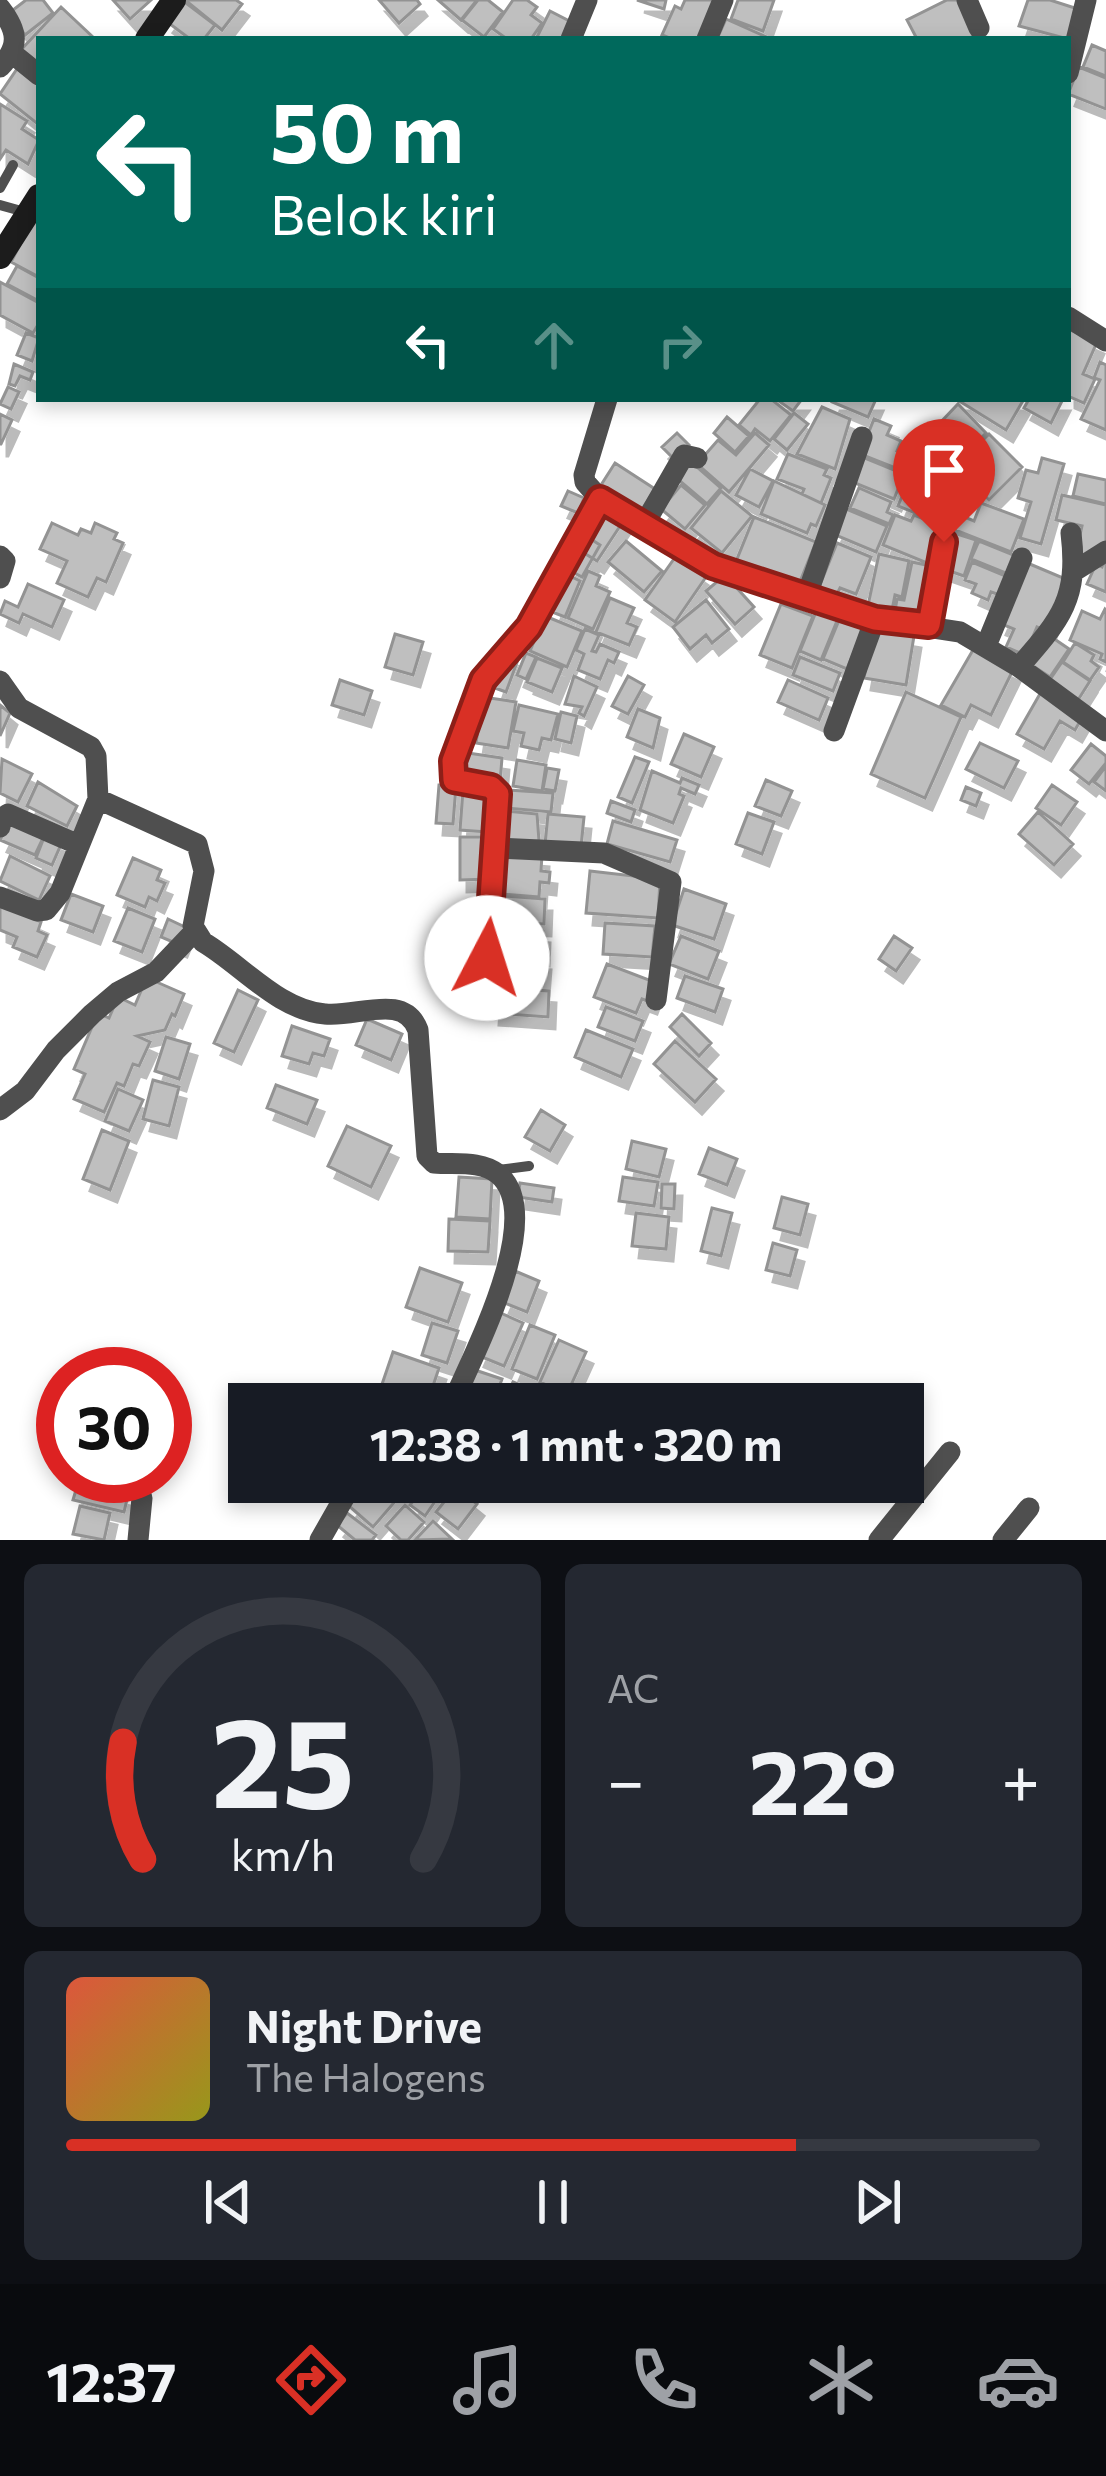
<!DOCTYPE html>
<html lang="id">
<head>
<meta charset="utf-8">
<style>
	:root { --surface:#171b24; --page:#242831; --text:#f1f3f6; --muted:#9ea1a6; --line:#363941; --accent:#d93025 }
	body { margin:0; font-family:Commissioner,sans-serif; background:var(--page); color:var(--text); height:100vh; display:flex; flex-direction:column; font-size:45px; white-space:nowrap }
	* { box-sizing:border-box; margin:0 }
	p { font-size:39px; color:var(--muted) }
	.icon { flex:none; width:66px; height:66px; fill:none; stroke:currentColor; stroke-width:2; stroke-linecap:round; stroke-linejoin:round }
	.map { position:relative; height:1540px; overflow:hidden }
	.sheet { display:flex; flex-direction:column; gap:24px; padding:24px; background:#0d0f14; flex:1 }
	.sheet>* { flex:none }
	.hud { position:absolute; left:36px; top:36px; width:1035px; height:366px; border-radius:0px; box-shadow:0 6px 18px #0003; background:#00695c; color:#fff; overflow:hidden }
	.speed { position:absolute; left:36px; top:1347px; display:flex; gap:24px; font-size:60px; font-weight:700; text-align:center }
	.speed>* { display:grid; place-content:center; width:156px; height:156px; border-radius:50%; background:var(--surface); box-shadow:0 6px 18px #0003; line-height:1 }
	.speed .limit { border:18px solid #d22; background:#fff; color:#111 }
	.pin { position:absolute; display:grid; place-items:center; width:102px; height:102px; color:#fff; margin:-123px -51px; border-radius:50% 50% 50% 0; rotate:-45deg; box-shadow:0 0 12px #0007 }
	.pin .icon { rotate:45deg }
	.me { position:absolute; width:132px; margin:-66px; rotate:5deg; stroke-linejoin:round; filter:drop-shadow(0 0 9px #0008) }
	.turn { display:flex; align-items:center; gap:42px; height:252px; padding:0 36px; font-size:54px }
	.turn .icon { width:156px; height:156px; stroke-width:2.5 }
	.turn b { display:block; font-size:84px; line-height:102px }
	.lanes { display:flex; align-items:center; height:114px; padding:0 36px; background:#0003; justify-content:center; gap:60px; direction:ltr }
	.lanes .off { opacity:.35 }
	.big { font-size:90px; font-weight:700; line-height:1.1 }
	.sheet .card { flex:1; display:flex; flex-direction:column; justify-content:center; gap:18px; min-width:0; padding:0 42px; border-radius:18px; background:var(--page) }
	.sheet .dial { align-items:center; gap:0 }
	.dial svg { height:312px; overflow:visible; fill:none; stroke:var(--line); stroke-width:7; stroke-linecap:round; text-anchor:middle }
	.dial text { fill:var(--text); stroke:none }
	.song { display:flex; align-items:center; gap:36px }
	.cover { width:144px; height:144px; border-radius:18px; background:linear-gradient(135deg,hsl(10 70% 55%),hsl(60 70% 35%)) }
	.played { height:12px; border-radius:6px; background:linear-gradient(90deg,var(--accent) 75%,var(--line) 75%) }
	.keys { display:flex; justify-content:space-around; direction:ltr }
	.heat { display:flex; justify-content:space-between; align-items:center; font-size:66px; direction:ltr }
	.sheet .tiles { flex:1; display:grid; gap:24px; grid-template-columns:1fr 1fr }
	.card:last-child { grid-column:span 2 }
	.trip { position:absolute; left:228px; top:1383px; width:696px; height:120px; border-radius:0px; background:var(--surface); box-shadow:0 6px 18px #0003; font-weight:700; line-height:120px; text-align:center }
	.dock { display:flex; height:192px; justify-content:space-around; align-items:center; background:#090b0e; color:var(--muted) }
	.dock .icon { width:84px; height:84px }
	.dock .selected { color:var(--accent) }
	.dock b { font-size:54px; color:var(--text) }
	.map>svg:first-child { display:block }
	.building { fill:#bfbfbf; stroke:#939393; stroke-width:3; filter:url(#shadow) }
	.lines { fill:none; stroke-linecap:round; stroke-linejoin:round }
	.lane { stroke:#4f4f4f; stroke-width:10 }
	.street { stroke:#4f4f4f; stroke-width:21 }
	.secondary { stroke:#1c1c1c; stroke-width:24 }
	.route-casing { stroke:#8d1f18; stroke-width:30 }
	.route { stroke:#d93025; stroke-width:21 }
</style>
</head>
<body>
<div class="map">
<svg width="1106" height="1540" viewBox="0 0 1106 1540">
	<defs>
		<filter id="shadow"><feDropShadow dx="7" dy="12" stdDeviation="0" flood-color="#0004"/></filter>
	</defs>
	<rect width="100%" height="100%" fill="#fff"/>
	<path class="building" d="M26,0h17l10,13 -28,22 -16,-22z
		M113,0h38l-21,19z
		M182,0l33,25 -11,14h-14l-24,-18z
		M185,0h51l6,4 -20,26z
		M379,0h38l3,4 -21,19z
		M438,0h39l-16,20z
		M478,0h10l15,12 -19,25 -22,-17z
		M513,0h14l10,7 -6,8 11,8 -11,16h-24l-14,-10z
		M637,0h29l-2,9z
		M685,0h32l-18,39h-27l-10,-4 13,-29 6,3z
		M738,0h36l-11,31 -32,-12z
		M947,0h14l17,34 -10,5h-51l-10,-19z
		M1028,0h22l28,9 -10,30 -49,-13z
		M61,7l34,32h-56v32l-20,-19z
		M550,11l25,13 -8,15h-31z
		M726,19l45,20h-54z
		M1092,45l14,6v25l-23,-9z
		M19,66l20,16v43l-39,-31z
		M1079,67l27,11v31l-38,-15z
		M0,104l27,17 -5,8 17,11 -11,24 -22,-14 -6,9z
		M35,216l4,2v59l-28,-15z
		M17,266l22,12v23l-32,-17z
		M0,282l39,21v20l-6,10 -33,-18z
		M1068,329l29,13 -14,32 12,5 -11,24 -16,-7z
		M26,333l13,5 -7,23 -15,-6z
		M1100,362l6,3v65l-25,-11 19,-39 -6,-2z
		M14,364l19,8 -3,8 -10,-4 -5,10 -6,-2z
		M8,387l11,5 -8,17 -11,-5z
		M760,399h11l20,16 -21,26 -15,-12 -4,6 -12,-10z
		M776,399h26l-9,12z
		M833,399h43l-8,18 -36,-15z
		M956,399h68l-18,31z
		M1029,399h34l-12,24 -27,-15z
		M958,404l28,29 -20,20 -28,-28z
		M822,407l28,12 -15,50 -38,-15z
		M794,413l14,11 -21,26 -13,-11z
		M0,414l12,6 -11,24h-1z
		M727,417l22,19 -14,16 -21,-19z
		M874,419l17,7 -4,9 14,6 -4,10 17,7 -6,15 -48,-19z
		M677,433l12,12 -14,15 -13,-13z
		M755,433l14,12 -40,47 -32,-28 21,-24 18,15z
		M989,434l33,33 -33,33 -4,-4 -6,6 -29,-29z
		M788,454l39,15 -3,6 7,3 -10,25 -19,-9 2,-5 -27,-10z
		M860,456l44,18 -10,25 -44,-18z
		M1042,458l22,6 -23,80 -21,-6 11,-36 -13,-4 8,-28 12,3z
		M688,459l33,29 -14,16 -33,-28z
		M615,463l40,26 -14,22 -40,-26z
		M914,467l46,19 -14,34 -14,-5 -2,4 -32,-13z
		M750,469l23,12 -14,26 -23,-12z
		M1078,474l28,6v24l-33,-8z
		M774,481l51,24 -9,21 -5,-2 -4,9 -46,-19z
		M681,485l24,20 -20,24 -24,-20z
		M859,488l32,14 -4,10 6,3 -4,9 -39,-16z
		M568,491l16,7 -6,15 -17,-7z
		M721,491l31,25 -30,37 -31,-25z
		M1062,495l44,10v43l-13,9 -17,-4 6,-27 -26,-6z
		M981,503l43,16 -13,33 -56,-22 5,-15 14,6z
		M606,504l20,13 -29,44 -21,-13z
		M844,508l43,18 -11,26 -43,-18z
		M895,515l16,6 3,-6 28,11 -15,37 -44,-18z
		M754,517l62,25 -19,47 -62,-25z
		M52,523l26,12 3,-6 10,4 4,-10 22,10 -3,6 9,4 -17,39 -9,-4 -9,19 -31,-14 10,-22 -27,-12z
		M954,533l22,7 -12,36 -23,-8z
		M586,536l14,9 -18,32 -15,-8z
		M626,541l36,30 -18,21 -36,-30z
		M979,541l37,15 -8,18 -37,-15z
		M837,543l34,14 -15,37 -16,-6 -3,6 -18,-7z
		M879,554l30,7 -7,36 -7,-2 -4,20 -24,-5z
		M676,556l30,21 -31,45 -30,-22z
		M1106,557v35l-19,-8 9,-20 6,3z
		M912,562l23,5 -10,50 -30,-6 2,-12 7,1z
		M972,562l36,15 -8,18 -9,-3 -3,8 -16,-7 4,-9 -11,-4z
		M1025,562l43,18 -21,51 -10,-4 -12,28 -19,-8 8,-18 -15,-6z
		M588,571l12,5 -4,10 14,6 -17,37 -25,-11z
		M568,575l12,6 -15,36 -13,-5z
		M725,575l29,32 -19,17 -29,-33z
		M28,584l36,16 -12,27 -29,-13 -4,9 -19,-9 5,-13 13,6z
		M610,598l24,10 -7,15 10,4 -8,18 -33,-13z
		M706,600l23,29 -17,14 -6,-8 -16,14 -17,-22z
		M781,604l32,12 -21,52 -32,-13z
		M818,607l21,9 -18,44 -21,-9z
		M1105,609l1,1v52l-6,-3 2,-5 -32,-14 12,-29 18,8z
		M842,613l22,14 -17,42 -24,-10z
		M545,616l37,15 -15,36 -37,-16z
		M585,629l14,6 -7,16 4,1 4,-8 19,8 -5,11 -6,-3 -8,19 -22,-9 6,-16 -8,-4z
		M873,629l41,7 -8,49 -42,-7z
		M395,634l28,8 -10,33 -28,-8z
		M1050,636l19,13 -19,28 -20,-13z
		M1075,643l19,12 -3,6 8,6 -9,13 -27,-18z
		M973,650l40,20 -22,45 -20,-10 -6,12 -24,-12z
		M507,653l12,4 -13,35 -11,-4z
		M526,653l10,4 -10,22 -9,-4z
		M800,657l40,16 -7,18 -40,-16z
		M537,658l25,10 -10,24 -25,-10z
		M1062,662l28,19 -12,19 -29,-19z
		M574,676l23,11 -13,29 -5,-3 3,-6 -17,-3z
		M628,676l16,9 -16,29 -16,-8z
		M340,680l32,11 -8,24 -32,-10z
		M788,680l40,18 -9,22 -41,-18z
		M906,692l55,25 -36,81 -54,-24z
		M1041,692l42,24 -8,14 -15,-9 -16,28 -27,-15z
		M483,697l33,5 -8,46 -32,-5z
		M0,705l10,8 -10,23z
		M519,705l39,9 -7,26 -9,-2 -3,12 -18,-4 3,-13 -11,-2z
		M638,709l22,9 -7,30 -26,-11z
		M561,712l16,4 -6,27 -16,-4z
		M684,734l30,13 -13,30 -30,-13z
		M980,743l38,18 -14,27 -38,-19z
		M1091,744l15,12v7l-17,21 -18,-14z
		M468,753l34,5 -2,24 -38,-3z
		M635,757l14,5 -17,41 -14,-6z
		M2,759l30,15 -14,28 -18,-9z
		M517,760l29,5 -4,26 -29,-5z
		M1106,766v25l-12,-9z
		M547,768l12,2 -4,21 -12,-2z
		M652,771l28,12 2,-5 17,7 -4,9 -14,-6 -2,6 5,2 -11,27 -33,-13z
		M766,780l26,11 -11,25 -26,-10z
		M38,782l39,24 -10,20 -40,-20z
		M439,785l17,1 -3,38 -17,-1z
		M1052,785l25,17 -16,23 -25,-17z
		M966,787l15,6 -5,13 -15,-6z
		M463,790l28,3 -4,39 -27,-2z
		M508,790l45,3 -2,19 -45,-4z
		M611,801l24,9 -4,12 -24,-9z
		M506,811l31,3 2,27 -32,3z
		M1038,812l35,32 -19,21 -35,-31z
		M748,813l26,9 -12,32 -26,-10z
		M548,814l36,3 -3,30 -36,-3z
		M9,821l35,15 -9,19 -35,-15z
		M613,821l64,19 -7,22 -63,-18z
		M45,835l17,7 -10,23 -16,-7z
		M460,837h23v26l8,16 -31,1z
		M505,852l37,3 -1,16 9,1 -1,11 -9,-1 -1,15 -37,-3z
		M10,856l40,20 -11,24 -39,-19z
		M133,858l28,12 -4,10 8,3 -8,18 -8,-4 -4,10 -28,-12z
		M590,871l70,8 -2,39 -72,-5z
		M684,889l42,15 -12,35 -42,-14z
		M71,894l32,12 -10,26 -32,-12z
		M505,896l40,3 -1,25 -41,-2z
		M0,904l41,18 -3,9 9,4 -10,22 -24,-10 4,-10 -17,-7z
		M128,908l27,11 -13,33 -28,-11z
		M168,919l19,9 -7,17 -19,-8z
		M605,923l50,3 -3,31 -49,-3z
		M502,929l41,2 -1,23 -42,-3z
		M681,936l38,15 -11,28 -39,-15z
		M894,936l18,12 -16,23 -17,-12z
		M497,955l47,3 -2,26 -47,-4z
		M607,964l50,19 -7,19 -8,-3 -6,14 -42,-16z
		M685,976l38,13 -8,23 -38,-14z
		M152,980l32,14 -9,22 -3,-2 -7,16 -28,6 13,6 -11,24 -6,-2 -9,22 -7,-3 -13,29 -30,-13 11,-25 -11,-5 24,-56 11,5 9,-21 17,8 9,-21z
		M494,987l55,4 -1,26 -56,-4z
		M238,990l20,10 -24,52 -20,-9z
		M606,1007l37,14 -8,20 -37,-14z
		M682,1014l29,29 -12,13 -29,-29z
		M367,1019l35,15 -11,26 -35,-15z
		M292,1026l38,13 -6,17 -11,-3 -4,11 -27,-8z
		M586,1030l47,19 -12,28 -46,-20z
		M166,1037l24,7 -11,35 -24,-8z
		M675,1041l41,38 -21,23 -41,-38z
		M153,1080l26,7 -10,39 -26,-7z
		M276,1085l41,15 -10,24 -40,-16z
		M118,1089l25,11 -14,31 -24,-10z
		M541,1110l24,15 -15,26 -25,-14z
		M347,1126l44,20 -20,41 -43,-21z
		M102,1130l27,11 -19,49 -27,-11z
		M632,1141l34,8 -7,28 -33,-8z
		M709,1148l28,11 -10,26 -28,-11z
		M459,1177l33,2 -2,40 -34,-2z
		M623,1177l35,5 -4,24 -35,-5z
		M520,1183l34,5 -2,14 -34,-5z
		M662,1184h13l-1,25 -13,-1z
		M782,1197l26,7 -8,31 -26,-7z
		M712,1208l20,5 -11,43 -20,-5z
		M636,1213l33,4 -3,32 -34,-3z
		M449,1219l41,2 -2,31 -40,-1z
		M773,1243l24,7 -7,26 -24,-6z
		M420,1268l42,15 -14,39 -42,-15z
		M515,1271l24,10 -12,31 -25,-10z
		M496,1311l27,12 -19,43 -27,-11z
		M432,1323l26,8 -11,32 -25,-8z
		M530,1325l25,10 -18,44 -25,-10z
		M559,1340l27,12 -19,42 -27,-12z
		M393,1352l46,16 -12,36h-17l-31,-11z
		M472,1369l30,10 -9,25h-34z
		M513,1382l26,11 -5,9 4,2h-35z
		M77,1476h46l-3,13z
		M369,1482l42,1 -38,44 -24,-21z
		M427,1482l20,2 -22,32 -15,-11z
		M78,1483l50,12 -4,17 -51,-12z
		M456,1487l21,17 -19,25 -22,-17z
		M405,1505l19,17 -16,18h-7l-15,-14z
		M80,1506l30,7 -6,27 -31,-6z
		M347,1513l29,22 -4,5h-17l-18,-15z
		M433,1521l19,18 -37,1z"/>
	<g class="lines">
		<path class="lane" d="M0,188l13,-23
			M0,205l25,7
			M498,1170l31,-4"/>
		<path class="street" d="M967,0l12,28
			M0,8c18,23 20,38 0,59
			M571,39l16,-39
			M707,39l16,-39
			M13,54l26,21
			M1068,73l18,-73
			M1068,317l38,24
			M607,399l-23,76 1,7 15,17 100,62 175,58 85,13 59,35 87,64
			M645,523l39,-68 13,3
			M0,556l5,5 -5,17
			M1076,570l30,-19
			M806,598l56,-161
			M929,625l16,-83
			M986,646l36,-88
			M1019,667c42,-48 60,-68 52,-134
			M0,681l19,27 72,39 5,9 2,43 99,45 7,27 -11,55 10,16c39,23 75,68 122,72 31,4 79,-22 93,16l9,126 7,7c21,2 46,-3 64,11 50,41 -26,183 -46,230
			M834,731l41,-112
			M0,827l1,-8 7,-5 71,31
			M496,848l108,5 67,29 -15,118
			M0,897l37,14 9,-1 14,-17 38,-94
			M484,995l14,-201 -7,-7 -33,-5 -7,-12 32,-90 46,-53 71,-128
			M0,1110l25,-19 31,-41 36,-36 26,-22 38,-20 38,-40
			M138,1540l4,-42
			M320,1540l33,-58
			M879,1540l71,-88
			M1003,1540l26,-32"/>
		<path class="secondary" d="M147,39l27,-39
			M0,257l39,-61"/>
	</g>
	<g class="lines">
		<g class="route-casing">
			<path id="route" d="M487,958l11,-164 -7,-7 -37,-7 -1,-19 30,-81 46,-53 71,-128 113,67 162,53 54,6 15,-83"/>
		</g>
		<use href="#route" class="route"/>
	</g>
</svg>
<div class="speed"><div class="limit">30</div></div>
<div class="pin" style="left:944px;top:542px;background:#d93025"><svg class="icon" aria-label="arrive" viewBox="0 0 24 24"><path d="M6 21V4h12l-3 4 3 4H6"/></svg></div>
<svg class="me" style="left:487px;top:958px" viewBox="-20 -20 40 40"><circle r="19" fill="#fff"/><path d="M0-13L10 11 0 6-10 11z" fill="#d93025"/></svg>
<div class="trip">12:38 · 1 mnt · 320 m</div>
<div class="hud">
<div class="turn"><svg class="icon" aria-label="left" viewBox="0 0 24 24"><path d="M17 20v-9H6M10 6l-5 5 5 5"/></svg><div><b>50 m</b>Belok kiri</div></div>
<div class="lanes"><svg class="icon" aria-label="left" viewBox="0 0 24 24"><path d="M17 20v-9H6M10 6l-5 5 5 5"/></svg><svg class="icon off" aria-label="ahead" viewBox="0 0 24 24"><path d="M12 20V5M6 11l6-6 6 6"/></svg><svg class="icon off" aria-label="right" viewBox="0 0 24 24"><path d="M7 20v-9h11M14 6l5 5-5 5"/></svg></div>
</div>
</div>
<section class="sheet">
<div class="tiles">
<div class="card dial"><svg viewBox="0 0 100 80">
<path d="M14 69A42 42 0 1 1 86 69"/>
<path d="M14 69A42 42 0 0 1 9 39" stroke="#d93025"/>
<text x="50" y="56" font-size="32" font-weight="700">25</text>
<text x="50" y="72" font-size="11">km/h</text>
</svg></div>
<div class="card"><p>AC</p>
<div class="heat"><a>−</a><b class="big">22°</b><a>+</a></div>
</div>
<div class="card">
<div class="song"><i class="cover"></i><div><b>Night Drive</b><p>The Halogens</p></div></div>
<div class="played"></div>
<div class="keys"><svg class="icon" aria-label="previous" viewBox="0 0 24 24"><path d="M18 5L8 12l10 7zM5 5v14"/></svg><svg class="icon" aria-label="pause" viewBox="0 0 24 24"><path d="M8 5v14M16 5v14"/></svg><svg class="icon" aria-label="next" viewBox="0 0 24 24"><path d="M6 5l10 7-10 7zM19 5v14"/></svg></div>
</div>
</div>
</section>
<nav class="dock">
<b>12:37</b>
<svg class="icon selected" aria-label="directions" viewBox="0 0 24 24"><path d="M12 3l9 9-9 9-9-9zM9 14v-3h6M13 9l2 2-2 2"/></svg>
<svg class="icon" aria-label="music" viewBox="0 0 24 24"><path d="M9 18V5l10-2v13"/><circle cx="6" cy="18" r="3"/><circle cx="16" cy="16" r="3"/></svg>
<svg class="icon" aria-label="phone" viewBox="0 0 24 24"><path d="M5 4h4l2 5-3 2q2 4 5 5l2-3 5 2v4C11 20 4 13 5 4z"/></svg>
<svg class="icon" aria-label="climate" viewBox="0 0 24 24"><path d="M12 3v18M4 7l16 10M4 17L20 7"/></svg>
<svg class="icon" aria-label="car" viewBox="0 0 24 24"><path d="M5 17H2v-5l4-1 3-4h7l3 4 3 1v5h-3M9 17h6M6 11h13"/><circle cx="7" cy="17" r="2"/><circle cx="17" cy="17" r="2"/></svg>
</nav>
</body>
</html>
